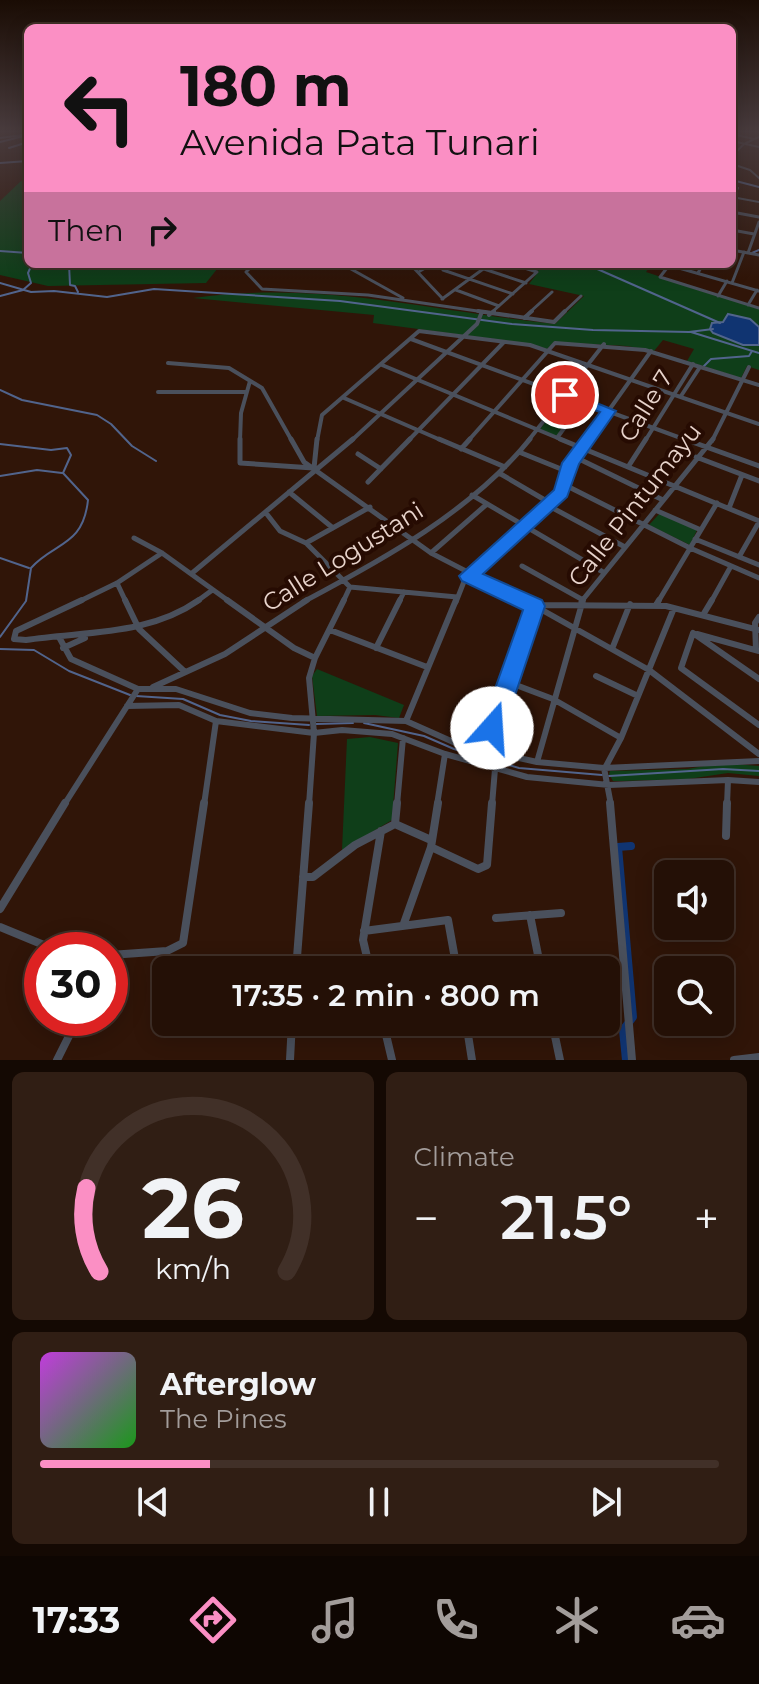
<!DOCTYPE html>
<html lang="en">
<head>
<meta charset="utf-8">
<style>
	:root { --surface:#241006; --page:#301e14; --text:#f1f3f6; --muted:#a39d9b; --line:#413028; --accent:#fb8fc4 }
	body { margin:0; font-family:Montserrat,sans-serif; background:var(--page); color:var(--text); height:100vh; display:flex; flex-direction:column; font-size:30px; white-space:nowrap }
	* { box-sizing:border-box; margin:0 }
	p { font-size:26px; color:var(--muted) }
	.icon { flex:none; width:44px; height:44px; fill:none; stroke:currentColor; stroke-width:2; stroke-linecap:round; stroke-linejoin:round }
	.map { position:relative; height:1060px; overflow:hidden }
	.side { display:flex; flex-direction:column; gap:12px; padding:12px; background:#140903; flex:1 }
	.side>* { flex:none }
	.top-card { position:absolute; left:24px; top:24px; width:712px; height:244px; border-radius:12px; box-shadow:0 4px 20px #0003,0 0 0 2px var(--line); background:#fb8fc4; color:#111; overflow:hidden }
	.tools { position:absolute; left:654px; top:860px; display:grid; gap:16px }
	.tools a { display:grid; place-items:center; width:80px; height:80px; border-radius:12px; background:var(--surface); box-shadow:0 4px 20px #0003,0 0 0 2px var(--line); font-size:40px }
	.speed { position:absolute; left:24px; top:932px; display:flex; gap:16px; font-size:40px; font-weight:700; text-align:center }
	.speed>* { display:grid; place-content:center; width:104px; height:104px; border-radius:50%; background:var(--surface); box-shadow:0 4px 20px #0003,0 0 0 2px var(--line); line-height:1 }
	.speed .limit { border:12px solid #d22; background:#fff; color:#111 }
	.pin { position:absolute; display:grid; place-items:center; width:68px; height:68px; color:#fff; margin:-34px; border:4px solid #fff; border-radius:50%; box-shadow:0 2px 8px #0007 }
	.me { position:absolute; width:88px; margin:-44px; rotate:19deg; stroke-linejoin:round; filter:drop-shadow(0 0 6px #0008) }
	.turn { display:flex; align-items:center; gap:28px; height:168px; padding:0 24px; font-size:36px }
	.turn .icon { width:104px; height:104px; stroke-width:2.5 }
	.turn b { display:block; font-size:56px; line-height:68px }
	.then { display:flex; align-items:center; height:76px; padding:0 24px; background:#0003; gap:16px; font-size:30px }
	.big { font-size:60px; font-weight:600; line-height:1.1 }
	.side .card { flex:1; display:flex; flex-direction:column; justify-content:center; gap:12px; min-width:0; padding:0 28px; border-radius:12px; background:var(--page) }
	.side .dial { align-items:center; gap:0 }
	.dial svg { height:208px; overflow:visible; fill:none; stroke:var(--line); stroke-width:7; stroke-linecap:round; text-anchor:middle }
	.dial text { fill:var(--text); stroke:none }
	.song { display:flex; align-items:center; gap:24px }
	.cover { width:96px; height:96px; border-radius:12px; background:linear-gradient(135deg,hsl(290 70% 55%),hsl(120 70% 35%)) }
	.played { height:8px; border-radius:4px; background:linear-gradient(90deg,var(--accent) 25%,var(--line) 25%) }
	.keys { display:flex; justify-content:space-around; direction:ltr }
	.heat { display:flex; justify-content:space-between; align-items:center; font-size:44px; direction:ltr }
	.side .tiles { flex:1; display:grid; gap:12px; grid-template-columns:1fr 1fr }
	.card:last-child { grid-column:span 2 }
	.trip { position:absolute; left:152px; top:956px; width:468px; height:80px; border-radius:12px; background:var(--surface); box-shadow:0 4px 20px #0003,0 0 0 2px var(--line); font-weight:600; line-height:80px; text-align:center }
	.tab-bar { display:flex; height:128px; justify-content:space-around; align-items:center; background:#0e0602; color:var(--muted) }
	.tab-bar .icon { width:56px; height:56px }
	.tab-bar .on { color:var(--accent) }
	.tab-bar b { font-size:36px; color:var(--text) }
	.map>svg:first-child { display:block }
	.green { fill:#0f3e19 }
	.water { fill:#103471; stroke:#51648c; stroke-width:2 }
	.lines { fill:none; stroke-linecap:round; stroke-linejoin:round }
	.stream { stroke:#51648c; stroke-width:2 }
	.canal { stroke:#103471; stroke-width:8 }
	.minor-far5 { stroke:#4a505c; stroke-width:2 }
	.minor-far4 { stroke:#4a505c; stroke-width:3 }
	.minor-far3 { stroke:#4a505c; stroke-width:4 }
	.minor-far2 { stroke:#4a505c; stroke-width:5 }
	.minor-far1 { stroke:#4a505c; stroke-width:6 }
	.minor { stroke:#4a505c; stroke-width:8 }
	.route { fill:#1a73e8; stroke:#114b97; stroke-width:2 }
	.labels { text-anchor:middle; stroke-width:8; stroke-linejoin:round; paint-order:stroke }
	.street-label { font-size:24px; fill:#e8d4cc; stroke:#260b02 }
</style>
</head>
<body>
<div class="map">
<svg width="759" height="1060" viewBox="0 0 759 1060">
	<rect width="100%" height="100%" fill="#301508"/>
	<path class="green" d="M21,181l7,1v82h193l-15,19 -158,3 -48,-11v-74z
		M516,264h136l-6,8 113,37v61l-12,-4 -6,12 -54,-17 7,-12 -31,-9 -9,11 -27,-5 -73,-4 -7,7 -16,-5 -158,-21 1,-8 -181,-17c126,-18 238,13 362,26l29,-28 -55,-12 10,-13z
		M564,397l18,5 -26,35 -16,-8z
		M660,513l37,17 -7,15 -41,-20z
		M317,669l87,36 -5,13 -24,-3 -58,1 -5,-40z
		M370,737l28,6 -6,77 -50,30 5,-111z
		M722,763l37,3v10l-31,-3 -40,6 -65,2h-10l-4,-7 1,-3 77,-2z"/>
	<path class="water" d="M728,314l22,5 9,8v18h-16l-30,-12 -3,-4 2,-6 11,-1z"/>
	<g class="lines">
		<path class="stream" d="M0,138l23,-3
			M0,142l28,-7
			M9,148l19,-6
			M0,163l28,-2
			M732,180l27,7
			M0,251l28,2
			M752,253l7,-3
			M69,264l1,21 5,1 3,6
			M586,264l134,59
			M0,283l31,9 23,-1 53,6 47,-8 186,12 172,23 81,6 96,2 24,-3
			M0,296l23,-6 8,-7 -3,-10 4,-9
			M691,332l68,21
			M704,366l7,-7 38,-3 3,-5
			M0,390l22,10 75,15 14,9 21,22 24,15
			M0,444l51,6 16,-2 4,7 -8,18 25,27c-5,47 -34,42 -57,68l-5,33 -26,36
			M0,476l37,-6 25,3
			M0,558l29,10
			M0,649l34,1 35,21 61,24
			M136,696l47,3 37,16 31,6 58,4
			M364,723l60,13 30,13 65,19 83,7
			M316,724l37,-1
			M609,776l114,-7 36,2"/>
		<path class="canal" d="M626,1060l-3,-30 10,-13 -15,-170 13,-1"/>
		<path class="minor-far5" d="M749,130l10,2
			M732,134l22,5
			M732,141l27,6
			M732,156l12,-12 15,-7
			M732,164l18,6 9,8
			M732,197l27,5
			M732,202l6,-14"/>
		<path class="minor-far4" d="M732,212l27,5
			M732,230l22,4
			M732,250l27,5
			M748,253l11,-31
			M254,264l-8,8 16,17 106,6 123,18
			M342,264l61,34
			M410,264l33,35
			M469,264l57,19
			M665,264l94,27
			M670,264l-10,13 99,31
			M443,270l70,24
			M420,271l12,-7
			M698,273l5,-9
			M732,283l12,-31
			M456,290l43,16
			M718,296l9,-15
			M442,299l48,-35
			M748,305l9,-15
			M491,313l46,-41 -25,-8
			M529,313l23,-21
			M563,313l18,-17"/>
		<path class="minor-far3" d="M478,311l76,11 11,-11
			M489,315l5,-4
			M524,318l8,-7
			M411,339l278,102
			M168,363l61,5 33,20 30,53
			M382,365l183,76
			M158,392h88
			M681,396l19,-29
			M344,398l99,43
			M557,438l27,-37
			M240,441l1,-28 9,-32
			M317,441l5,-26 97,-84 111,14 229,79
			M351,441l126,-117 4,-10
			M408,441l96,-99
			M468,441l87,-98 90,7 114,35
			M528,441l76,-97
			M587,441l64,-90
			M645,441l48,-77
			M712,441l37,-74"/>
		<path class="minor-far2" d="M240,439v24l73,5
			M291,439l13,23 127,91 95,49
			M439,439l66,28
			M560,439l199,82
			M684,439l75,27
			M461,449l9,-10
			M519,452l47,19
			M358,454l23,15
			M575,457l88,43
			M696,457l63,24
			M628,467l18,-28
			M314,468l3,-29
			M499,473l51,30
			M368,482l42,-43
			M563,484l127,64 69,30
			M289,492l44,36
			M472,495l131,77
			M549,506l76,41
			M729,508l13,-33
			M655,510l46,20
			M266,513l14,18 26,12 44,44 107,10
			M134,538l28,15 68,49
			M695,539l64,26
			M306,543l64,-36
			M431,553l56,-49
			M739,557l20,-35
			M522,566l61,34
			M191,574l162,-135
			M117,583l9,19
			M78,602l39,-19 45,-30
			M196,602l15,-11
			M303,602c81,-43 169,-91 227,-163
			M343,602l7,-15
			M399,602l5,-10
			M456,602l9,-23 96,-86 10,-30 17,-24
			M581,602l132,-163
			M658,602l59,-99
			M711,602l20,-36"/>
		<path class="minor-far1" d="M82,600l-66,31 -2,8 12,1c59,-9 122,-4 173,-40
			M125,600l14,29 46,43
			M227,600l67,48 21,10
			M521,600l13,5 132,1 93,24
			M656,605l3,-5
			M535,606l114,64 110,84
			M703,615l9,-15
			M330,630l97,37
			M693,633l-12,35 78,57
			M693,633l66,46
			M697,634l62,17
			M59,637l12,22 67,30h38l74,24 42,5 114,3 54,24 77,17 67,6 155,-7
			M63,648l22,-10
			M376,648l24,-48
			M612,649l18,-45
			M756,650l-1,-27 4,-6
			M596,676l42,20
			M508,682l45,17 68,39
			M153,687l72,-33 82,-54
			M127,706l52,-1 37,16 98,12 28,-3 50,4 53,20 82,23 82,8 119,-5 31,2
			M406,721l50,-121
			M485,752l49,-147
			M537,762l46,-162
			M604,768l7,37
			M605,768l16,-30 53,-130
			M64,805l74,-116
			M204,805l12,-84
			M309,805l5,-72 -5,-55 6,-20 29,-58
			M397,805l6,-67
			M437,805l8,-51
			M492,805l3,-36
			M727,805l1,-25"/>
		<path class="minor" d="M610,803l22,257
			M395,824l2,-21
			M726,836l1,-33
			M431,847l47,22 9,-4 5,-62
			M303,877h10l42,-32 40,-21 36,16
			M0,909l65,-106
			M530,915l11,55
			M496,918l65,-5
			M403,926l28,-79 7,-44
			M0,927l56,23
			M364,931l84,-11 9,50
			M110,955l57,-4 16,-8 21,-140
			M296,970l13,-167
			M370,970l-7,-30 18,-109
			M383,1022l9,38
			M466,1022l6,38
			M552,1022l8,38
			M57,1060l21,-42
			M290,1060l2,-38
			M734,1060l25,-3"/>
	</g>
	<linearGradient id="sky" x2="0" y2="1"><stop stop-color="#1a0c04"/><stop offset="0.47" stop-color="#483b3d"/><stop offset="1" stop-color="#483b3d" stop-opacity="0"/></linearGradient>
	<rect width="759" height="279" fill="url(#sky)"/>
	<path class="route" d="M565,390l51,21 -37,53 -12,33 -84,77 59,26 3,6 -41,122 -3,8 -9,4 -8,-4 -3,-8 42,-118 -61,-29 -3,-5 95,-86 8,-27 38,-51 -40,-14 -2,-3z"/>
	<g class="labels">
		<g class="street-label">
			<text transform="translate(646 406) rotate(-58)" y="8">Calle 7</text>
			<text transform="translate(635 505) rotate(-52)" y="8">Calle Pintumayu</text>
			<text transform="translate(343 557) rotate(-32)" y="8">Calle Logustani</text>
		</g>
	</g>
</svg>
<div class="tools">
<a><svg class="icon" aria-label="sound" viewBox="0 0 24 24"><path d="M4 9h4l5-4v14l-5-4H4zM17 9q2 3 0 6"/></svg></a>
<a><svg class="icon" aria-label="search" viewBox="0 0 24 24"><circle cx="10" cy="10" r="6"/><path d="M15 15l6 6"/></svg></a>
</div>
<div class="speed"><div class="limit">30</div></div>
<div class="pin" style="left:565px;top:395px;background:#d93025"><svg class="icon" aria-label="arrive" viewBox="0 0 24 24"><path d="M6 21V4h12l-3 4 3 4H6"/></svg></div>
<svg class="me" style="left:492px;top:728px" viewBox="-20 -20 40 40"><circle r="19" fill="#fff"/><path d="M0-13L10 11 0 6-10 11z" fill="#1a73e8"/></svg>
<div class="trip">17:35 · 2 min · 800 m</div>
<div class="top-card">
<div class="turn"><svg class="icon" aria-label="left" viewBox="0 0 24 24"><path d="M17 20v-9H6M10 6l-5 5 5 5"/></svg><div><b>180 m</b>Avenida Pata Tunari</div></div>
<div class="then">Then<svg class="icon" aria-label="right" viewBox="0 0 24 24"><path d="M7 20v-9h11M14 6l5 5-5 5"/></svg></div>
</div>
</div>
<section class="side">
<div class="tiles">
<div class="card dial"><svg viewBox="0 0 100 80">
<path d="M14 69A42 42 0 1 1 86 69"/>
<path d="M14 69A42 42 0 0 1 9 37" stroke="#fb8fc4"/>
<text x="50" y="56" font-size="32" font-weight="700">26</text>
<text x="50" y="72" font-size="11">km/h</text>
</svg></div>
<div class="card"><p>Climate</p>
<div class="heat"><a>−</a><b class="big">21.5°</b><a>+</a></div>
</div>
<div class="card">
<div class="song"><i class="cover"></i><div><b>Afterglow</b><p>The Pines</p></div></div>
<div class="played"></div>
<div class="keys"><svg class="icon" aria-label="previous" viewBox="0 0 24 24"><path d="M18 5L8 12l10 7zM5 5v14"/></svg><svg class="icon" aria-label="pause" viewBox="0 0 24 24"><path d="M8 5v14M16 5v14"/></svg><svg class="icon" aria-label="next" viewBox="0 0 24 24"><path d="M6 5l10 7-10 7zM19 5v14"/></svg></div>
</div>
</div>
</section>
<nav class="tab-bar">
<b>17:33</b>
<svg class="icon on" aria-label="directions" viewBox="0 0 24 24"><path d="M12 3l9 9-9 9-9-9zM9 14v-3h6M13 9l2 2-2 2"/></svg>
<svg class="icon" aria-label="music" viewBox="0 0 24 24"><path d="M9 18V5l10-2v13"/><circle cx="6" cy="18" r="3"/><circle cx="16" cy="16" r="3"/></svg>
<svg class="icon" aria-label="phone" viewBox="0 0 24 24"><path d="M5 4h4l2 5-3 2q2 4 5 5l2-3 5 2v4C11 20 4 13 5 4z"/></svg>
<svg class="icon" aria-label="climate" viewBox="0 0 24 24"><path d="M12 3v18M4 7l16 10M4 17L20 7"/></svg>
<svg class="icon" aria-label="car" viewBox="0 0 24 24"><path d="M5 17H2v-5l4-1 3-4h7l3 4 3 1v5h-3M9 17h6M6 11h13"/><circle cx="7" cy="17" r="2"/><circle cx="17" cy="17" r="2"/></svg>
</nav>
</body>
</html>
